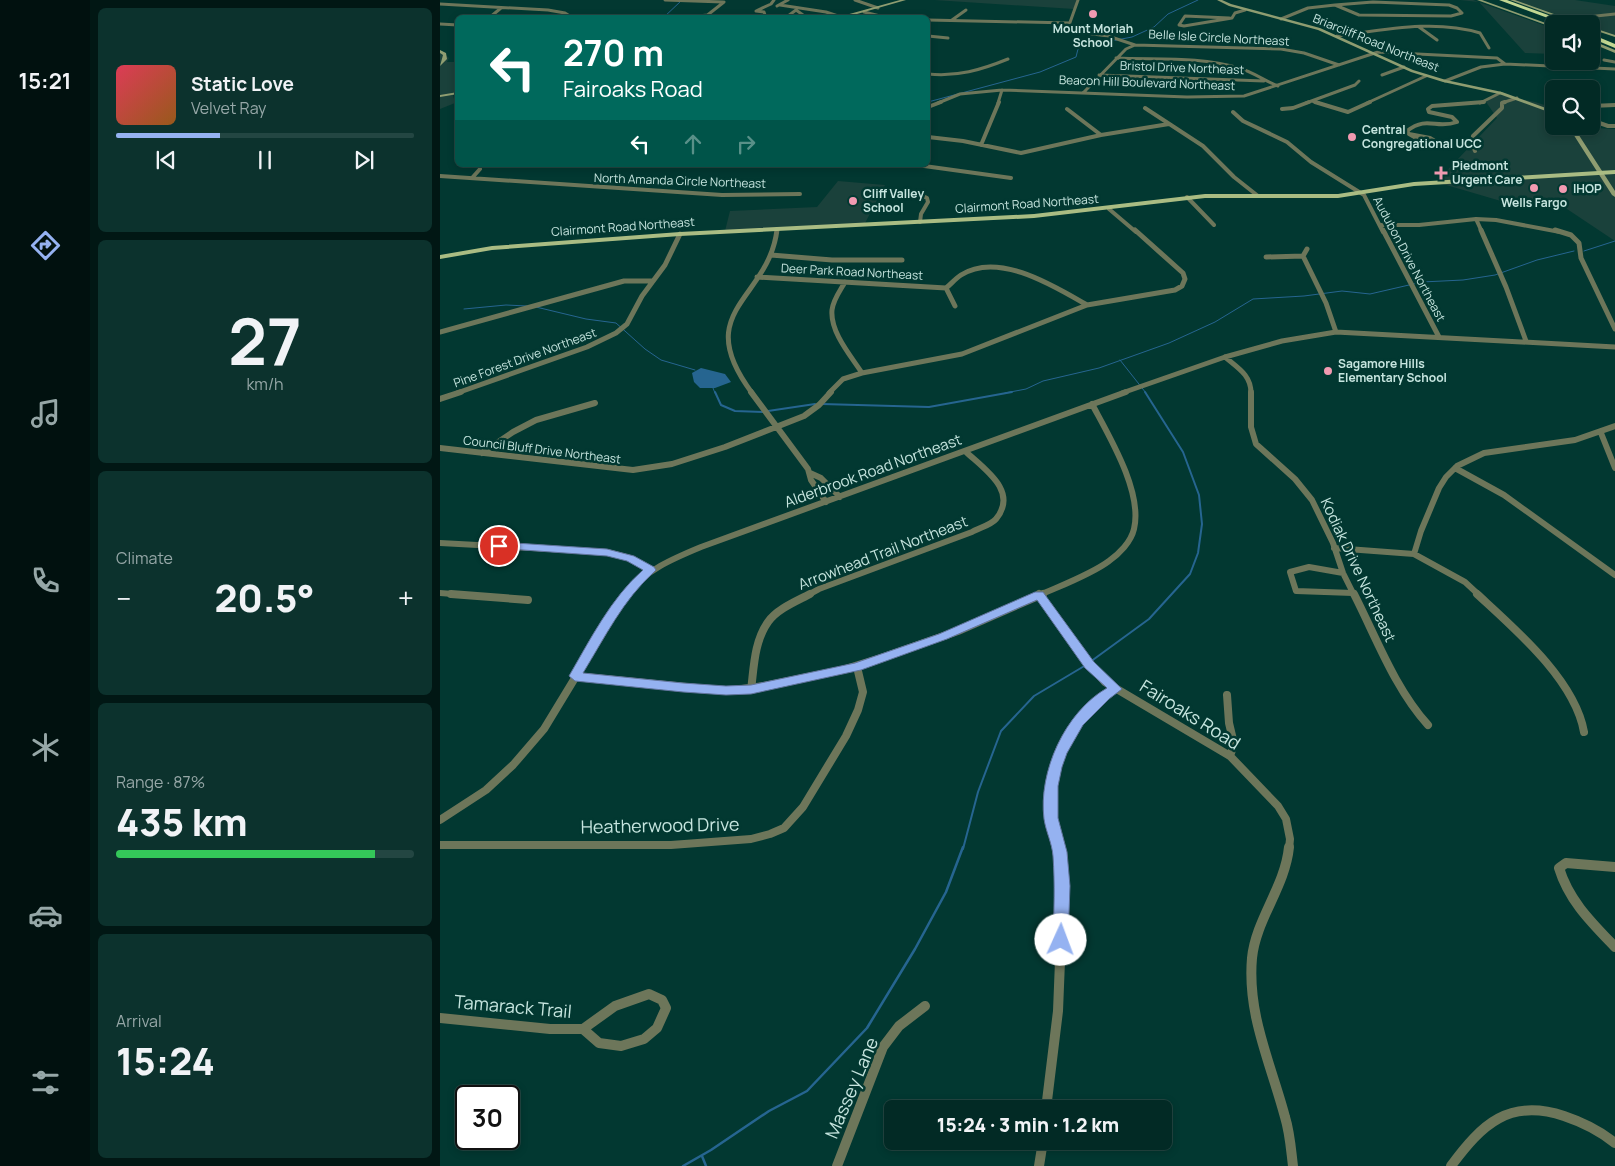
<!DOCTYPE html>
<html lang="en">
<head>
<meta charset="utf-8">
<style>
	:root { --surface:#022a25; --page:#0c322d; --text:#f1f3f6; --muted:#96a7a7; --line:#234642; --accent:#95b2f1 }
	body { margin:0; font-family:Manrope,sans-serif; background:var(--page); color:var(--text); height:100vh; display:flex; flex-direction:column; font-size:19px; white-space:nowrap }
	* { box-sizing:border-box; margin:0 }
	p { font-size:16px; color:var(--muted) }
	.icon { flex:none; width:28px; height:28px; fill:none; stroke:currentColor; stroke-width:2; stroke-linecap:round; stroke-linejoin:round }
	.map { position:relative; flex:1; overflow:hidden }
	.details { display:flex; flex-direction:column; gap:8px; padding:8px; background:#011714; width:350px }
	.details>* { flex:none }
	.top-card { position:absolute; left:15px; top:15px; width:475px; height:152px; border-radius:8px; box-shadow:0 2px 8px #0003,0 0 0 1px var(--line); background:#00695c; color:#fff; overflow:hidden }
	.tools { position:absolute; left:1105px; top:15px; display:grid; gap:10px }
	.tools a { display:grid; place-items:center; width:55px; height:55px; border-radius:8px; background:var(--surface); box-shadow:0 2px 8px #0003,0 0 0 1px var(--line); font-size:25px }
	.speed { position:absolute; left:15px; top:1085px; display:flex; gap:10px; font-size:25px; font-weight:700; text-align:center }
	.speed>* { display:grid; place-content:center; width:65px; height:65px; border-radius:50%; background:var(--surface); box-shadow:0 2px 8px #0003,0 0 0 1px var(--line); line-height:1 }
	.speed .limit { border:2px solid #111; border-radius:8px; background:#fff; color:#111 }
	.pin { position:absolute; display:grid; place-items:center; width:42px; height:42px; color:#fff; margin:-21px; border:2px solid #fff; border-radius:50%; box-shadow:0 1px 5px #0007 }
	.me { position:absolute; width:55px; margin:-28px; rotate:2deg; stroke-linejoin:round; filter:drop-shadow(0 0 4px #0008) }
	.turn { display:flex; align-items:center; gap:18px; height:105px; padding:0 25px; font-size:22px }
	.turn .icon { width:65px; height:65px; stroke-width:2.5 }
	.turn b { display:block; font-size:35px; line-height:42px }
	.lanes { display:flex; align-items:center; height:48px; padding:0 25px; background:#0003; justify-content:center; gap:25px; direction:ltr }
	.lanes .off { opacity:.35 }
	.big { font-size:38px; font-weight:800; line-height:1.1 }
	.details .card { flex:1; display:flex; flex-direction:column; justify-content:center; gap:8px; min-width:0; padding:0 18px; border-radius:8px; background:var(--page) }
	.details .dial { align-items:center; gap:0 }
	.dial b { font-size:65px; line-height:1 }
	.song { display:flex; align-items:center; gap:15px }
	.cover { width:60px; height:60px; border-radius:8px; background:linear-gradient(135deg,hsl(350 70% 55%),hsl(30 70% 35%)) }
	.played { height:5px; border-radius:2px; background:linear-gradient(90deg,var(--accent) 35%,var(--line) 35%) }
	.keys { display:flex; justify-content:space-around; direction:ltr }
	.heat { display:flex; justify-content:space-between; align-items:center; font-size:28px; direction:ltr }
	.charge { height:8px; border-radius:4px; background:linear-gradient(90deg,#34c759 87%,var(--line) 0) }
	.trip { position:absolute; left:444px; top:1100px; width:288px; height:50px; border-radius:8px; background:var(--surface); box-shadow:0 2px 8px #0003,0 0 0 1px var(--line); font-weight:800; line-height:50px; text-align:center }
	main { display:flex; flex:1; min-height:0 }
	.tabs { display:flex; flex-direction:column; width:90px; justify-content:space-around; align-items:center; background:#01110f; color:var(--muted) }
	.tabs .icon { width:35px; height:35px }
	.tabs .on { color:var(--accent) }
	.tabs b { font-size:22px; color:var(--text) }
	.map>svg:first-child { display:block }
	.built { fill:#1a413b }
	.water { fill:#266590 }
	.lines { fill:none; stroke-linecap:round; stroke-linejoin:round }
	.stream-far2 { stroke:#266590; stroke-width:1 }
	.stream-far1 { stroke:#266590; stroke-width:2 }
	.stream { stroke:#266590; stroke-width:2.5 }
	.minor-far5 { stroke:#6d765a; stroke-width:3 }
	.minor-far4 { stroke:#6d765a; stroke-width:4 }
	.minor-far3 { stroke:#6d765a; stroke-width:5 }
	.minor-far2 { stroke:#6d765a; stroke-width:6 }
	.minor-far1 { stroke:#6d765a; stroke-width:8 }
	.minor { stroke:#6d765a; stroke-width:10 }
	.secondary { fill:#8f9d71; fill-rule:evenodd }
	.primary { fill:#aabc83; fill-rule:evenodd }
	.motorway { fill:#c2d792; fill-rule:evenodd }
	.route { fill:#95b2f1; stroke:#61749d }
	.poi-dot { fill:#f19ab1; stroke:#023831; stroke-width:2 }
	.labels { text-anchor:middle; stroke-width:5; stroke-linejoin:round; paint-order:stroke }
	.far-poi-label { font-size:12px; font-weight:bold; fill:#c6e5df; stroke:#023831; text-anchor:start }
	.far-street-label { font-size:12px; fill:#c6e5df; stroke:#023831 }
	.street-label { font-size:15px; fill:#c6e5df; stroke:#023831 }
	.near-street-label { font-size:18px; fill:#c6e5df; stroke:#023831 }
</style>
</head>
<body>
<main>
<nav class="tabs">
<b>15:21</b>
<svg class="icon on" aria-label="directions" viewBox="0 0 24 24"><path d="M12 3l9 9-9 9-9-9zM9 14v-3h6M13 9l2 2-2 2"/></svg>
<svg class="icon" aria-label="music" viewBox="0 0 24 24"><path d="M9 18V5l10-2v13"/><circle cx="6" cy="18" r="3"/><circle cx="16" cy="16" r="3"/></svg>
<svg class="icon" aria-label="phone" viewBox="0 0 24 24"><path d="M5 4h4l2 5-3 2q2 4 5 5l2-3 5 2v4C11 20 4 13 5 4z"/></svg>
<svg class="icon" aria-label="climate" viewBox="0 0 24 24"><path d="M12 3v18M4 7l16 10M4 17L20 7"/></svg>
<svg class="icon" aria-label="car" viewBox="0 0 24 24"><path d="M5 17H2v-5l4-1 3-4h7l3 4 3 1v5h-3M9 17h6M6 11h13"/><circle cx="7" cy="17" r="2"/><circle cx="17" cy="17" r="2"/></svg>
<svg class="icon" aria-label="filters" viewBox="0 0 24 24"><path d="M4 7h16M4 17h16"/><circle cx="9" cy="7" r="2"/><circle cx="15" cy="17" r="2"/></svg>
</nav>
<section class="details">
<div class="card">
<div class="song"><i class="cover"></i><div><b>Static Love</b><p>Velvet Ray</p></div></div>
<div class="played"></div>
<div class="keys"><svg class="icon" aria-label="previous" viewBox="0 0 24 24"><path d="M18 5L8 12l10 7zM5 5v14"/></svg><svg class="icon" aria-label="pause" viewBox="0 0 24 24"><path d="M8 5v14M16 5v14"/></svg><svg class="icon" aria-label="next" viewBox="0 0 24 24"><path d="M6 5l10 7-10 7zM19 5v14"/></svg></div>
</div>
<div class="card dial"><b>27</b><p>km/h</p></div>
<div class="card"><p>Climate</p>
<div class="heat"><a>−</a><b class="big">20.5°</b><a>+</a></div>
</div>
<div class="card"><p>Range · 87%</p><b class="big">435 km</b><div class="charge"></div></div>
<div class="card"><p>Arrival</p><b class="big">15:24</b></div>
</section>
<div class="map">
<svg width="1175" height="1166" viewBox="0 0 1175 1166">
	<rect width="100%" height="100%" fill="#023831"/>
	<path class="built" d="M494,0h143l-3,9z
		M1020,0h13l81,29v25l-29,-1 -46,-51z
		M1075,0h60l40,6v29l-24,-8v-3h-8z
		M0,50l9,8 -2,4h11l-1,26 -4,7 2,8 -15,6z
		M1056,94l39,8 19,6v18l61,3v112l-57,-38 -47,1 -75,-22 61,-64 -11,-16z
		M398,181l47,4 -21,40 -139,6 5,-20 87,-4z"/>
	<path class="water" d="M261,368l24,6 6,8 -16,6h-15l-6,-6 -2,-9z"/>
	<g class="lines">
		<path class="stream-far2" d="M223,18l18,-17
			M488,102l112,-30 36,-15 2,-8 7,-3 47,-9 22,-10 14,-13 30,-14
			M1144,251l31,-10
			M96,307l50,12 30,4 29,26 16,11 34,10
			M24,309l42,-4 21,1
			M680,360l26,33
			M273,388l2,5
			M565,393l21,-4 17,-8 56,-13 70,-25 46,-21 38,-23 51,-3 38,-5 28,3 52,-12 41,-2 32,-5 42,-15 37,-9"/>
		<path class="stream-far1" d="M275,392l6,13 14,6 28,1
			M382,404l107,3 83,-15
			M328,411l47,-7
			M650,662l59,-43 41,-45 8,-21 4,-29 -3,-29 -16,-43 -38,-60
			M523,849l15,-57 23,-61 33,-35 52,-31"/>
		<path class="stream" d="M262,1156l4,10
			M243,1166l28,-16 58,-39 38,-20 60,-63 48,-79 31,-57 17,-45"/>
		<path class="minor-far5" d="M225,0l58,2
			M415,0l23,8
			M638,0l-10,28 10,4 30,4 27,9
			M933,2l76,3 8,3 5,5 -11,3 -92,-1 -24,-10z
			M0,4l108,6 17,3 8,5
			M340,5l46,7 15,5
			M337,6l11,-6
			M424,12l24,6
			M265,17l19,-15
			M314,17l3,1
			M49,18l12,-10
			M178,18h10
			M237,18l31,-3
			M326,18l-2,-6 -8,-1 15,-7 3,-4
			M352,18l-4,-2 8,-6 7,5 -4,3
			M789,18l-44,-2 -6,9 5,1 48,-8 3,-5 10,-3
			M841,19l27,-11 27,-3
			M1128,19l47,-5
			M488,20l142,3
			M512,20l14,-10
			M0,24l18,1
			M979,27l18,13
			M488,36l20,2
			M897,36c47,-6 97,-17 143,-3l9,15
			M676,58c40,2 84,-2 123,10 14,4 26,13 39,18
			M1164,60l11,2
			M488,74c29,3 53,-4 80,-15
			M659,75l165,6
			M942,75l22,-8
			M1005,81l36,-14 24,-3 110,5
			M644,92l42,-43 9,-4 146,4 23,4 35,12
			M872,101l7,2
			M498,103l22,-9 42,-4 185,7 57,-1 134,-44 119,6 8,6
			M558,103l4,-13
			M866,103l49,-18 4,-4
			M927,103l59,-27
			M1040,103l20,-10
			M1062,103l15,-5"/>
		<path class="minor-far4" d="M875,102l33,10 22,-10
			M1151,106l24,-1
			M488,107l13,-5
			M705,108l58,38 31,31 24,19
			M627,109l34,26
			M842,109l11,-1 16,-6
			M793,112l10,9 44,21 24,20 53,33 19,37
			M1151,120l17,6h7
			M945,127l22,4
			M969,134l-2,-3c21,-16 29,-1 50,-9l-5,-5 -23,-5 -1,-3 4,-3 52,-4
			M969,134l21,4 5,3 -12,1z
			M488,137l35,4 58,12 80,-18 68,-11
			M541,145l18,-43
			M1035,151l-3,-8 1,-7 29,-28v-5l3,-1
			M477,165l94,13
			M0,176l282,19 78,-1
			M32,178l8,-9
			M462,192l17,2 8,4 1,4 -7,12 -1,8
			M747,197l27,28
			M669,209l27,23
			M1036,219l6,13
			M940,225h39l57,-6 20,1 64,12
			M337,232v-3"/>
		<path class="minor-far3" d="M943,230l56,107
			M1041,230l25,57 20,54
			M1115,230l16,5 8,8 2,15 34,71
			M867,249l-4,7 23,47 10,29
			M331,255l61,5h70
			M826,257l37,-1
			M317,277l189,11
			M405,282c-5,9 -12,18 -13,28 -2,22 19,46 30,63
			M515,306l-9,-18c5,-4 9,-9 15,-13 37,-24 93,11 126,30
			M0,332l184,-51h29
			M785,357c13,11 26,18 26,36
			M17,393l130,-46 29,-14 11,-9 15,-28 23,-31 15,-31
			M312,393c-62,-83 16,-92 25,-163
			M389,393l14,-14 19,-6 100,-19 125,-49 88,-15 7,-4 3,-7 -2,-6 -48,-43
			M682,393l103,-36 57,-16 54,-9 279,15"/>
		<path class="minor-far2" d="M311,392l57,77 3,11 15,22
			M811,392v35l5,17 39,35 17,21 21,43 10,30 11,22
			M0,399l21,-7
			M1161,433l14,35
			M0,448l193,22 39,-6 53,-17 79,-31 15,-11 12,-13
			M42,453l31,-21 23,-12 59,-17
			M1015,468l49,27 111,80
			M370,473l11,5 19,19
			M0,543l167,9 23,6 20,12
			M894,548l80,6 51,28 14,13
			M974,554l7,-23 18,-43 7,-11 11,-11 27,-13 91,-13 40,-14
			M903,573l-34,-6 -19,5 6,19 57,2
			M0,593l26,2
			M185,595c21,-25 47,-36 76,-48l425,-155
			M368,595l11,-6 153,-57c7,-4 19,-7 24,-13 23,-28 -12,-50 -31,-68
			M600,595c20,-9 52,-21 69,-34 10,-7 22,-19 25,-32 9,-37 -25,-93 -42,-125"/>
		<path class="minor-far1" d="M11,594l77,6
			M599,594l51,71 15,17 125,74 48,50 8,13 4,20 -1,10
			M914,594c22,43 41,95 74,131
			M1037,594c38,35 98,86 107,138
			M135,676l152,15 37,-5 78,-16 39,-12 77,-27 85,-37
			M311,690c3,-23 3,-48 17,-68 9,-13 29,-21 42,-28
			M787,695l2,28 5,21 -4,12
			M0,820l46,-30 27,-25 31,-36 82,-135
			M0,845h231l80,-6 19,-5 14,-6 19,-21 43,-71 12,-26 5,-18 -6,-25
			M619,849c-2,-10 -7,-20 -8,-31 -7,-50 22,-102 64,-129"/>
		<path class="minor" d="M849,847c-4,40 -33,72 -37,111 -5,57 19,106 33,159 5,16 6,33 8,49
			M1175,867l-49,-4 -7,5c10,33 33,55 56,79
			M209,994l13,6 4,8 -9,20 -13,11 -23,7 -22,-3 -16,-14 32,-23z
			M0,1018l110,11h33
			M606,1109l12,-98 5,-125 -4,-39
			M397,1166l46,-119 16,-21 26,-20
			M599,1166l4,-25
			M1011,1166c31,-42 58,-68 113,-50 18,6 36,15 51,27"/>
		<path class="secondary" d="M460,0h6l-63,18h-8z
			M777,0h5l9,4 89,24 93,42 33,10 56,12 52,19v3l-55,-20 -56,-12 -32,-10 -93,-42 -89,-24z
			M1037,0h5l72,26v2z
			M1070,0h5l67,24h-6z
			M1151,27l24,8v2l-24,-8z
			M1151,40l24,10v3l-24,-10z
			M0,50l6,3 1,6 -7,7 3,-11 -3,-2z
			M18,92v2l-18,3v-2z
			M1128,126h5l42,65v6l-3,-2z"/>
		<path class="primary" d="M1175,170v4l-201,12 -76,12h-133l-171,20 -354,18 -188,14 -52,9v-4l52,-9 188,-14 354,-18 171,-20h133l76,-12z"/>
		<path class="motorway" d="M1059,0h8l66,24h-9z
			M1151,34l24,10v4l-24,-10z"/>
	</g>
	<path class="route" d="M59,542l108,7 27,7 20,11 2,3 -2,2c-31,28 -49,65 -71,101l100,10 43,3 25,-1 104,-22 84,-29 96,-42h8l51,70 28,27 -13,10 -26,26 -16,28 -5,14 -4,19v32l9,34 3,34 -2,54 -2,4 -5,2 -6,-2 -2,-4c1,-29 2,-56 0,-84 -1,-13 -7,-24 -9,-37 -6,-47 21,-107 63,-131l-22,-20 -48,-68 -90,39 -86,31 -110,24 -25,1 -43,-3 -108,-11 -6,-5c21,-36 42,-78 74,-106l-16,-9 -20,-5 -112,-8 -1,-2 1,-3z"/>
	<g class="poi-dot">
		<circle cx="653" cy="14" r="5"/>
		<circle cx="912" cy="137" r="5"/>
		<path d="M998.5 165.5h5v5h5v5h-5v5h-5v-5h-5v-5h5z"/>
		<circle cx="1094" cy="188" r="5"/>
		<circle cx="1123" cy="189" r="5"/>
		<circle cx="413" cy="201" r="5"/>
		<circle cx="888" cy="371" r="5"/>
	</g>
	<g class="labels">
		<g class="far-poi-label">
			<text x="653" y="33" text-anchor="middle">Mount Moriah<tspan x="653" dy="14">School</tspan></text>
			<text x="922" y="134">Central<tspan x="922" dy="14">Congregational UCC</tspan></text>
			<text x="1012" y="170">Piedmont<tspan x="1012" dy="14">Urgent Care</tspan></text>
			<text x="1133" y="193">IHOP</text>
			<text x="423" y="198">Cliff Valley<tspan x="423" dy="14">School</tspan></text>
			<text x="1094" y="207" text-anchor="middle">Wells Fargo</text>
			<text x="898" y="368">Sagamore Hills<tspan x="898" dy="14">Elementary School</tspan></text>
		</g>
		<g class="far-street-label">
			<text transform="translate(779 38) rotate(3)" y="4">Belle Isle Circle Northeast</text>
			<text transform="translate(936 43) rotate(22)" y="4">Briarcliff Road Northeast</text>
			<text transform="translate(742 68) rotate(2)" y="4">Bristol Drive Northeast</text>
			<text transform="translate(707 83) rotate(2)" y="4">Beacon Hill Boulevard Northeast</text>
			<text transform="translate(240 181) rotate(2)" y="4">North Amanda Circle Northeast</text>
			<text transform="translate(587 204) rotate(-4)" y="4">Clairmont Road Northeast</text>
			<text transform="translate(183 227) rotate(-4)" y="4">Clairmont Road Northeast</text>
			<text transform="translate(969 259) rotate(62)" y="4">Audubon Drive Northeast</text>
			<text transform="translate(412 272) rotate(3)" y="4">Deer Park Road Northeast</text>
			<text transform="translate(85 358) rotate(-20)" y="4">Pine Forest Drive Northeast</text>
			<text transform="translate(102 450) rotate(7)" y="4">Council Bluff Drive Northeast</text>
		</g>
		<g class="street-label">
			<text transform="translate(433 471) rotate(-20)" y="5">Alderbrook Road Northeast</text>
			<text transform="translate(443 553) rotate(-21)" y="5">Arrowhead Trail Northeast</text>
			<text transform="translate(918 570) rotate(65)" y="5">Kodiak Drive Northeast</text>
		</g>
		<g class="near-street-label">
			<text transform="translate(750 715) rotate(32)" y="6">Fairoaks Road</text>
			<text transform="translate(220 826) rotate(-1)" y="6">Heatherwood Drive</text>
			<text transform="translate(73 1007) rotate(5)" y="6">Tamarack Trail</text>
			<text transform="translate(412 1088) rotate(-67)" y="6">Massey Lane</text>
		</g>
	</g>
</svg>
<div class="tools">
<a><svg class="icon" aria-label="sound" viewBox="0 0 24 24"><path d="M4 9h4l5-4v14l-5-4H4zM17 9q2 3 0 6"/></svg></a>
<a><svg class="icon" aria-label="search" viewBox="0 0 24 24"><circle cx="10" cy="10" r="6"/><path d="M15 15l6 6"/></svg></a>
</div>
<div class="speed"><div class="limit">30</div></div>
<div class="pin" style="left:59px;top:546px;background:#d93025"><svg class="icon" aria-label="arrive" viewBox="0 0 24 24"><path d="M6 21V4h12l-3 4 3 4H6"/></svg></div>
<svg class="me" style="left:621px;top:940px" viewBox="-20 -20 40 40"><circle r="19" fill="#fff"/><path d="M0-13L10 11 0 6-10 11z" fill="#95b2f1"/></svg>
<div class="trip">15:24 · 3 min · 1.2 km</div>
<div class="top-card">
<div class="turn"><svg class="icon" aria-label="left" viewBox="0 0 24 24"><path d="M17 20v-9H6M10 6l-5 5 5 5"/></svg><div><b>270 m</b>Fairoaks Road</div></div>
<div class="lanes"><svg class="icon" aria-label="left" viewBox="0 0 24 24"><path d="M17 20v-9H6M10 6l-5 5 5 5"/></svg><svg class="icon off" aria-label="ahead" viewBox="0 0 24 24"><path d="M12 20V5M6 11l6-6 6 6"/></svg><svg class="icon off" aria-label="right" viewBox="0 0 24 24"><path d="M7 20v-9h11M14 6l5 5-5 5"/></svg></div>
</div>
</div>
</main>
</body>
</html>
